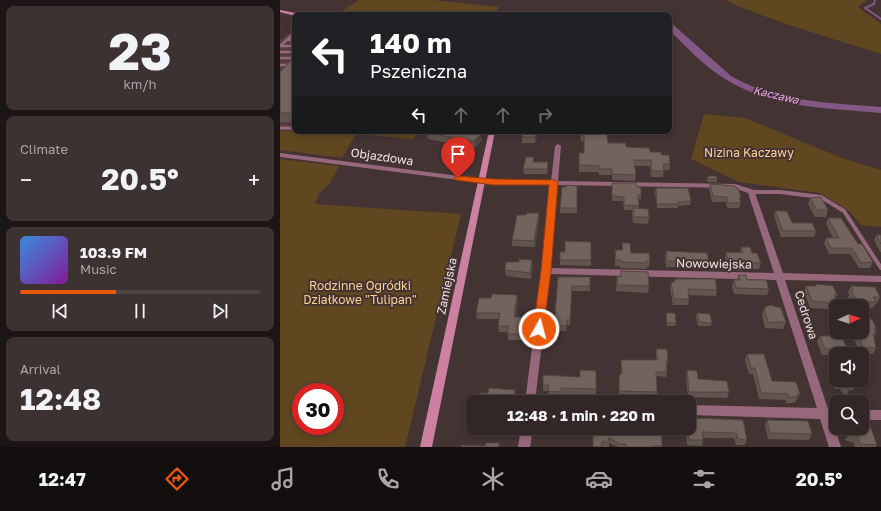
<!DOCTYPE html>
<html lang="en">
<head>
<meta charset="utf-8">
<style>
	:root { --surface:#322626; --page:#3d3232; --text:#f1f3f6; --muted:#a8a5a7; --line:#4d4343; --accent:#ea580c }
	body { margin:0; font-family:"Golos Text",sans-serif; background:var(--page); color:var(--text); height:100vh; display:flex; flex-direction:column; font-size:15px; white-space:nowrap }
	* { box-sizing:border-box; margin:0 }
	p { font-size:13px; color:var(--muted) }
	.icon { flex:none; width:22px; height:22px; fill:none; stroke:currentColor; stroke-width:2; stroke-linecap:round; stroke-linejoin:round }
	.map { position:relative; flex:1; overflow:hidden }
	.panel { display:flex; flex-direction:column; gap:6px; padding:6px; background:#1c1515; width:280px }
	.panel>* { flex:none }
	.banner { position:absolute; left:12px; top:12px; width:380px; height:122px; border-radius:8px; box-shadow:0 2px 6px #0003,0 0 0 1px var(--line); background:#202124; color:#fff; overflow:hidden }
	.needle { width:26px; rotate:86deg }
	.fabs { position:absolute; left:549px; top:299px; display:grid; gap:8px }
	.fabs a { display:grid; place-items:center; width:40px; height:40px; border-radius:8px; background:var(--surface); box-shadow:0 2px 6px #0003,0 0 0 1px var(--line); font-size:20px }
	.speed { position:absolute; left:12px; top:383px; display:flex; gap:8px; font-size:20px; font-weight:700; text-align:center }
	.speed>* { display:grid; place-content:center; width:52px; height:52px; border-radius:50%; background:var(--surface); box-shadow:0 2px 6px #0003,0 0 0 1px var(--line); line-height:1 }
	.speed .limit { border:6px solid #d22; background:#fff; color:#111 }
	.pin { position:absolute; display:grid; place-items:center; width:34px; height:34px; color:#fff; margin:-41px -17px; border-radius:50% 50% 50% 0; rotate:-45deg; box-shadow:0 0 4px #0007 }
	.pin .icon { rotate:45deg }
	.me { position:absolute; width:44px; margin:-22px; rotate:7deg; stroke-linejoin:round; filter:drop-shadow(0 0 3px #0008) }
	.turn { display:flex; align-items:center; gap:14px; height:84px; padding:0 12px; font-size:18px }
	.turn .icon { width:52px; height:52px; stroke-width:2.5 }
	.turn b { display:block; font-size:28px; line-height:34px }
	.lanes { display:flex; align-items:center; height:38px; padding:0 12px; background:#0003; justify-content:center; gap:20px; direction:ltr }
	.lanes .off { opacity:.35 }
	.big { font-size:30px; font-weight:700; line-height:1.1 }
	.panel .widget { flex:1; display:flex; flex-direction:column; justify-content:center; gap:6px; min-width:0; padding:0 14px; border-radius:8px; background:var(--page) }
	.panel .dial { align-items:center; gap:0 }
	.dial b { font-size:52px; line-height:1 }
	.song { display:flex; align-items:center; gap:12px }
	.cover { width:48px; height:48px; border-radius:6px; background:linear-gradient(135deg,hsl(210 70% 55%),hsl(290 70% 35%)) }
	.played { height:4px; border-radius:2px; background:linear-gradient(90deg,var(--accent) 40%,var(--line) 40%) }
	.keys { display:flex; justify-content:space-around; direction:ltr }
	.heat { display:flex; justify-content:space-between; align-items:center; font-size:22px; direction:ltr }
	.trip { position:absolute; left:186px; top:395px; width:230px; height:40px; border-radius:8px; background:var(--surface); box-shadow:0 2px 6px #0003,0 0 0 1px var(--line); font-weight:700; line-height:40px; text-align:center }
	.menu { display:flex; height:64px; justify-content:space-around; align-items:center; background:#140f0f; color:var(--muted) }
	.menu .icon { width:28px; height:28px }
	.menu .current { color:var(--accent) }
	.menu b { font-size:18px; color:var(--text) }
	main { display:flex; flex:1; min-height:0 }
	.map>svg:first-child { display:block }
	.built { fill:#533e3d }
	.green { fill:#614720; fill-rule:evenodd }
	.water { fill:#845886 }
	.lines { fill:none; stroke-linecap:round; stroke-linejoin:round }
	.stream { stroke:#845886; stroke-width:2 }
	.lane-far2 { stroke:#97687b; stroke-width:2.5 }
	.lane-far1 { stroke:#97687b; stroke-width:3 }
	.lane { stroke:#97687b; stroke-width:4 }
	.street { fill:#97687b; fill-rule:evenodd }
	.secondary { fill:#cc81a1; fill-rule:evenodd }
	.wall { fill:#62554f }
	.shaded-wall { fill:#504540 }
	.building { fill:#72635c; stroke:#504540 }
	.route { fill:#ea580c; stroke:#983908 }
	.labels { text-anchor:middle; stroke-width:4; stroke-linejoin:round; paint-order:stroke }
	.far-water-label { font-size:11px; font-style:italic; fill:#edaaee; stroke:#433333 }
	.park-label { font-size:12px; fill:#fed092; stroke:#433333 }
	.street-label { font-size:12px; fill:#ede3e2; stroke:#433333 }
</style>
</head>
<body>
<main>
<section class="panel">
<div class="widget dial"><b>23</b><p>km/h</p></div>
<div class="widget"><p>Climate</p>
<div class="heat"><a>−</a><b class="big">20.5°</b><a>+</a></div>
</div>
<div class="widget">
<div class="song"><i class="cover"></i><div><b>103.9 FM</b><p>Music</p></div></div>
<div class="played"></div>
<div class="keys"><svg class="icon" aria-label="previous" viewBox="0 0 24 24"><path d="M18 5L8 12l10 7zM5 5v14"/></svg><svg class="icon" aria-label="pause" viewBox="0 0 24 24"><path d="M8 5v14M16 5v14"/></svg><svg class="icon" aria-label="next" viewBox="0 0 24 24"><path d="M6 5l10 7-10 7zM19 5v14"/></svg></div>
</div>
<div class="widget"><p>Arrival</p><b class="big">12:48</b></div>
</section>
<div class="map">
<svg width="601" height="447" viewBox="0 0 601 447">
	<rect width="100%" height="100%" fill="#433333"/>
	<path class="built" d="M15,31v100h35l-1,1 -49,-1v-91l7,-6h3z"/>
	<path class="green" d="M79,0h74l66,7 -5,8h-158z
		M445,0h142l-9,7 23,17v30c-52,-17 -106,-31 -156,-54z
		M424,114l41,4 97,40 39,12v57l-20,-2 -13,-15 -28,-17 -81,-11 -48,-23z
		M0,131l48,1 92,-1 -7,8 -57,-5 -14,24 -62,-8z
		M0,159l59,7 -9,17 -11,11 -4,10 146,10 -56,233h-125zM21,392h34v34h-34z"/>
	<path class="water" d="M389,21l62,55c45,26 99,27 150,31v6c-56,-5 -114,-5 -162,-38 -18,-12 -34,-30 -50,-45z"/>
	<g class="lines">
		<path class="stream" d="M595,0l-1,4 -9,4 16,11"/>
		<path class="lane-far2" d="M7,40h8
			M0,46l15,-14
			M1,46h14
			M0,52h15
			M0,58h15
			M0,65h11"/>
		<path class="lane-far1" d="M0,128h15"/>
		<path class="lane" d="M471,192h29l41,5 23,14 37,57"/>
		<path class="street" d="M278,144l3,2 -3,35 177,3 19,6 29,83 98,3v6l-96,-2 43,129h8v10h-4l9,28h-12l-9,-28 -131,-4v-10l128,3 -41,-128 -226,-6 -15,128h-10l17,-131 9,-86 -61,-1 -210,-27v-4l210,27 61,1 4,-35zM278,185l176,3 14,5 26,80 -223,-5z
			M582,410h19v10h-19z
			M241,428h12l-3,19h-12z"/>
		<path class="secondary" d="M0,10l21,4v1l-6,1 -15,-4z
			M209,131h6l-63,316h-12z"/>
	</g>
	<path class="wall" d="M15,56v66h-15v-50z
		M243,131h14v5l-2,7h-13v-6z
		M300,131h10v3l18,9 42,9 12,3 8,9v6h-6l-1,7h-12l-1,-11h-15l1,9 -1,6 -23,-1v-5h-13v-3h-20v-19h5v-12h-3z
		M146,133l56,7 -7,8 -47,-9z
		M255,162l13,5 -1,7h-23l-1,-5z
		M428,176l9,3v3h-9l-1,-2z
		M332,183l25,4 4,8v4h-3l1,9 10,9 -1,7 -15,-1 -1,-8v-5h-8l-1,-9h-11z
		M430,184l26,4 5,9 -1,4 1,2 -2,5h-12l-1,-6h-14l-3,-13z
		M297,186v27h-17v-5l6,-21z
		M376,188l35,13 -1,4 -12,1v2h-21l-2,-16z
		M530,198l18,12 -2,7h-11l-7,-13z
		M495,211l17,12 24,8 -2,6h-33l-7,-21z
		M246,215l13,4 -4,28 -23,-1v-6z
		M548,218l30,26 15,18 -3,6h-11l-9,-14h-21l-5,-11 2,-5h7l-7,-14z
		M596,235h5v17h-1l-6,-12z
		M311,242v24l-31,-1v-5l5,-8z
		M342,243l9,10 19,8 -1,6h-2l-1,2 -26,-1v-2h-5v-16h7z
		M461,247l11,6 9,10 -2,6h-17v2l-15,-2 -2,-11 1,-6h14z
		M386,251l43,11 -1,6 -42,-1 -1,-10z
		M253,266l-2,13 -25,-3 -1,-6z
		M341,271l28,15 -1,7 -32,-2 1,-15 4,1z
		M458,275l9,5 22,9 -2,6 -33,-1 -2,-8 2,-6h3z
		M278,277h32v14h-18l-2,34h-3l-1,6h-12v-5z
		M395,279l42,11 -1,6 -27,-1v4l-1,6h-15l-3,-17 1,-6h3z
		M536,284l21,11 -2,3 2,3 -3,7h-5l-1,1 -18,-1 -6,-16 2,-6h9z
		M571,286l29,11 -3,6h-1l-3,5h-11v-2h-8l-6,-9 1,-2 -1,-3z
		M238,301l-2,16 9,6 -2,17h-15v-8h-9l-1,-6 1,-7h-22l-1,-6z
		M484,308l22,14 -3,7 -18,-1 -3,-13z
		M386,313l10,10 -1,3h-8l-1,-10z
		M417,313l15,10 -1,3h-13l-2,-9z
		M582,318l14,10 -1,3 1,2 -2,4 2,11 -3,6 -13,-1 -9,-21h11z
		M549,334l18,15 -2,4 -9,1v26l20,3 -3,7h-4l-3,7 -6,-8h-6l-4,-11 3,-7 -5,-16h-6l-5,-13 3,-6h8z
		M376,349l12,12 -1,5v6l-1,5 -10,-1 1,16v5l-38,-1v-17l2,-5v-14h35z
		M467,354l25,27 28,13 -3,6h-1l-1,3h-9v-3l-27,-1 -6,-25h-4l-4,-14z
		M407,370l11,9 31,13 -2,6 -39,-1 -2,-21z
		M316,371v24l-35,-1v4l-12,-1 -1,-6h-5v-6l37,-8z
		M413,418l50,2 4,20 -2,5h-9l-2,-7h-31v2l-1,6 -15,-1 -1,-12 1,-5h5v-4z
		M487,420l45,14 -3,6 -41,-1 -3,-13z
		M265,428h41v6l-40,-1z
		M332,428h49l1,19h-44l-9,-4v4h-8l-8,-12 -3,-2v-4h22z
		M571,428h11l15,17 -1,2h-21l-1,-4 -9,-3 4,-6 1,-1 -1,-3z"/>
	<path class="shaded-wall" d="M256,131l1,5 -2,7v-6z
		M201,134l1,6 -7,8 -1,-7z
		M259,213v6l-4,28 -1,-6z
		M252,260l1,6 -2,13 -1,-6z
		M237,295l1,6 -3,22 -1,-6z
		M244,317l1,6 -2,17 -1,-6z
		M235,390l1,6 -1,6h-2z"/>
	<path class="building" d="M15,56v57h-15v-41z
		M148,131h39l14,3 -7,7 -48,-8z
		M243,131h13l-1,6h-13z
		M301,131h9v3h15l2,1 1,8h18v4l23,1 1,4h11l1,3h7l1,9h-7l1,7h-12l-1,-11h-17l2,15 -24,-1v-5h-13v-3l-20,-1v-12h5v-18h-3z
		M246,157h8l-1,5h15l-1,7h-24z
		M428,176h8l1,3h-9z
		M332,183h24l1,4h4v8h-3l1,11 -15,-1v-8l-12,-1z
		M430,184l25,2 1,2h2l3,9h-2l2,6h-13l-1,-6 -14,-1z
		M286,185l11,1v22h-17l2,-21h4z
		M376,188h32l3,13 -13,1 1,2h-22z
		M541,197l7,13h-11l-7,-12z
		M353,208l15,1 1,8h-15z
		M495,211h12l5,12h20l4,8h-33z
		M247,213h12l-5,28 -22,-1 5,-25h9z
		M548,218h13l17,26h4l11,18 -12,1 -9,-15h-21l-5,-10h13z
		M596,235h5v9z
		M285,241l26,1v18h-31v-8h5z
		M342,243h8l1,10h18l1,8h-3v2l-26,-1v-2h-5l-1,-10h8z
		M461,247h9l2,6h5l4,10h-18v2l-14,-2 -3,-11 17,1z
		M386,251l41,2 2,9 -42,-1z
		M239,259l13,1 -2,13 -25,-3 1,-8h13z
		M341,271l27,1 1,14 -32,-1v-9l4,1z
		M458,275h8l1,5h19l3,9 -33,-1 -2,-8h6z
		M278,277h32v9h-18l-2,34h-3l-1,6h-12z
		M395,279h40l2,11 -29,-1 1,10h-15l-3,-17h4z
		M536,284l17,2 4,9h-3l3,6h-7l1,2 -19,-2 -6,-15h10z
		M571,286l24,1 5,10h-7l3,5h-18l-7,-11 2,-1z
		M212,294l25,1 -3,22h10l-2,17h-15l2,-8h-11l2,-13h-24l3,-15h12z
		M490,305l11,3 5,14h-18l-4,-14z
		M386,313h9l1,10h-9z
		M417,313l13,1 2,9 -13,-1z
		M582,318l10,1 4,9h-2l2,5h-3l3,15 -13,-1 -6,-15h5z
		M552,331l8,1 7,17h-4l2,5h-9v10l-5,-15h-6l-5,-13h9v-2z
		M376,349h11l1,12h-2l1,11h-11l1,20 -38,-1v-12l1,-5h2l-1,-14h37z
		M467,354h17l8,27 24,1 4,12h-3l1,3h-9l-1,-3 -27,-1 -6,-25h-4z
		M300,370l16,1v18l-35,-1v4l-13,-1 1,-6h-6v-10l37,2z
		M407,370l10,1 1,8 29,2 2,11h-40z
		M553,371h3v9h19l1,3h-7v7l-6,-7h-6z
		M209,388l26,2 -2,12h-35l2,-9h8z
		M413,418l50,2 4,20 -9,-1 -2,-6 -34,-1 1,8h-14l-2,-12h7z
		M487,420l41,1 4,13 -42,-1z
		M582,425h8l7,20 -17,-1 -2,-7 -9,-3 6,-4 -1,-2h8z
		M333,428h48l1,18h-11l1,1h-26v-3h-6l-11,-6v4h-7l-1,5h-8v-17l-3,-1h23z
		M206,443h13v4h-38l1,-2 23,1z"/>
	<path class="route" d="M178,176l36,3 60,1 4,2 -7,89 -8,62 -4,1 -4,-1 -2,-4 8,-58 8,-86h-55l-39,-5 -1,-2z"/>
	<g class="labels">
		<g class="far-water-label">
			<text transform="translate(496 95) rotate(13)" y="4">Kaczawa</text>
		</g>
		<g class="park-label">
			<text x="469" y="157">Nizina Kaczawy</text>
			<text x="80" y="290">Rodzinne Ogródki<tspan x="80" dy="14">Działkowe "Tulipan"</tspan></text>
		</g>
		<g class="street-label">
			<text transform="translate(102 157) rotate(8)" y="4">Objazdowa</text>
			<text transform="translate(434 264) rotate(1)" y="4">Nowowiejska</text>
			<text transform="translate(167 286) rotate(-78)" y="4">Zamiejska</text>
			<text transform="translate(526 315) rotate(72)" y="4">Cedrowa</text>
		</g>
	</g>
</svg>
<div class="fabs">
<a><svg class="needle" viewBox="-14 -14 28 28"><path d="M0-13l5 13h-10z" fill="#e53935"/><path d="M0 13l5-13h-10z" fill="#a8a5a7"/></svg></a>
<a><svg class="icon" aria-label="sound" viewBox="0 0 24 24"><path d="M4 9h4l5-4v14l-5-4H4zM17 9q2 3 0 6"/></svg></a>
<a><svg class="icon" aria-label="search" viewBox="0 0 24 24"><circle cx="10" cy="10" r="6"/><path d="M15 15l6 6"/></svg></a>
</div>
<div class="speed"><div class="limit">30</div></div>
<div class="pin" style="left:178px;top:178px;background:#d93025"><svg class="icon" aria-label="arrive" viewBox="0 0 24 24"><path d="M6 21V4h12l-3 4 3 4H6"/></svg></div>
<svg class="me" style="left:259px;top:329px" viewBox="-20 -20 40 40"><circle r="17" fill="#ea580c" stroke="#fff" stroke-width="3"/><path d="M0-11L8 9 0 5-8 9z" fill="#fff"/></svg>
<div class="trip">12:48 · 1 min · 220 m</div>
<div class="banner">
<div class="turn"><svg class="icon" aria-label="left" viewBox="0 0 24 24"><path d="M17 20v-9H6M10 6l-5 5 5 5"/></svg><div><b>140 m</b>Pszeniczna</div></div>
<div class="lanes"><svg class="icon" aria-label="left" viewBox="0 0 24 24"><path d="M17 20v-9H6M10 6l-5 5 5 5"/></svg><svg class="icon off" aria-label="ahead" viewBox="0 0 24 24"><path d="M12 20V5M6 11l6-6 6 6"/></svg><svg class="icon off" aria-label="ahead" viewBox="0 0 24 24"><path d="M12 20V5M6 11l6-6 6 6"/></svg><svg class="icon off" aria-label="right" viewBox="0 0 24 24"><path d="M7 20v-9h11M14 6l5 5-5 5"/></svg></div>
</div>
</div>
</main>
<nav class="menu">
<b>12:47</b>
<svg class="icon current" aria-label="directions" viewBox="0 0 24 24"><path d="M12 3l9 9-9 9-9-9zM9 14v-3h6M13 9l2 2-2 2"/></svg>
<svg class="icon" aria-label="music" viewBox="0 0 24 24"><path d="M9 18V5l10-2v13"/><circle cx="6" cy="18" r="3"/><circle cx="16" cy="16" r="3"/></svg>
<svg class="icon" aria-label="phone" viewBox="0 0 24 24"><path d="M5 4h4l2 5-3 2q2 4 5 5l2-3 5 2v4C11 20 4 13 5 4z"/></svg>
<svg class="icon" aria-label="climate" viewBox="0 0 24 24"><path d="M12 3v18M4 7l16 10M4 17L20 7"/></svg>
<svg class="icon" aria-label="car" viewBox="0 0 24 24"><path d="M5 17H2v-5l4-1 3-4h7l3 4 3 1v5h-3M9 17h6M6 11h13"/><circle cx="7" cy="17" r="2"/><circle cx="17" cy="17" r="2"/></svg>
<svg class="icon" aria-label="filters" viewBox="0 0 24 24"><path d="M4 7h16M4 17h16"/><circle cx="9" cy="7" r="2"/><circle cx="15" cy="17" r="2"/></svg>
<b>20.5°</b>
</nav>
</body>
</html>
